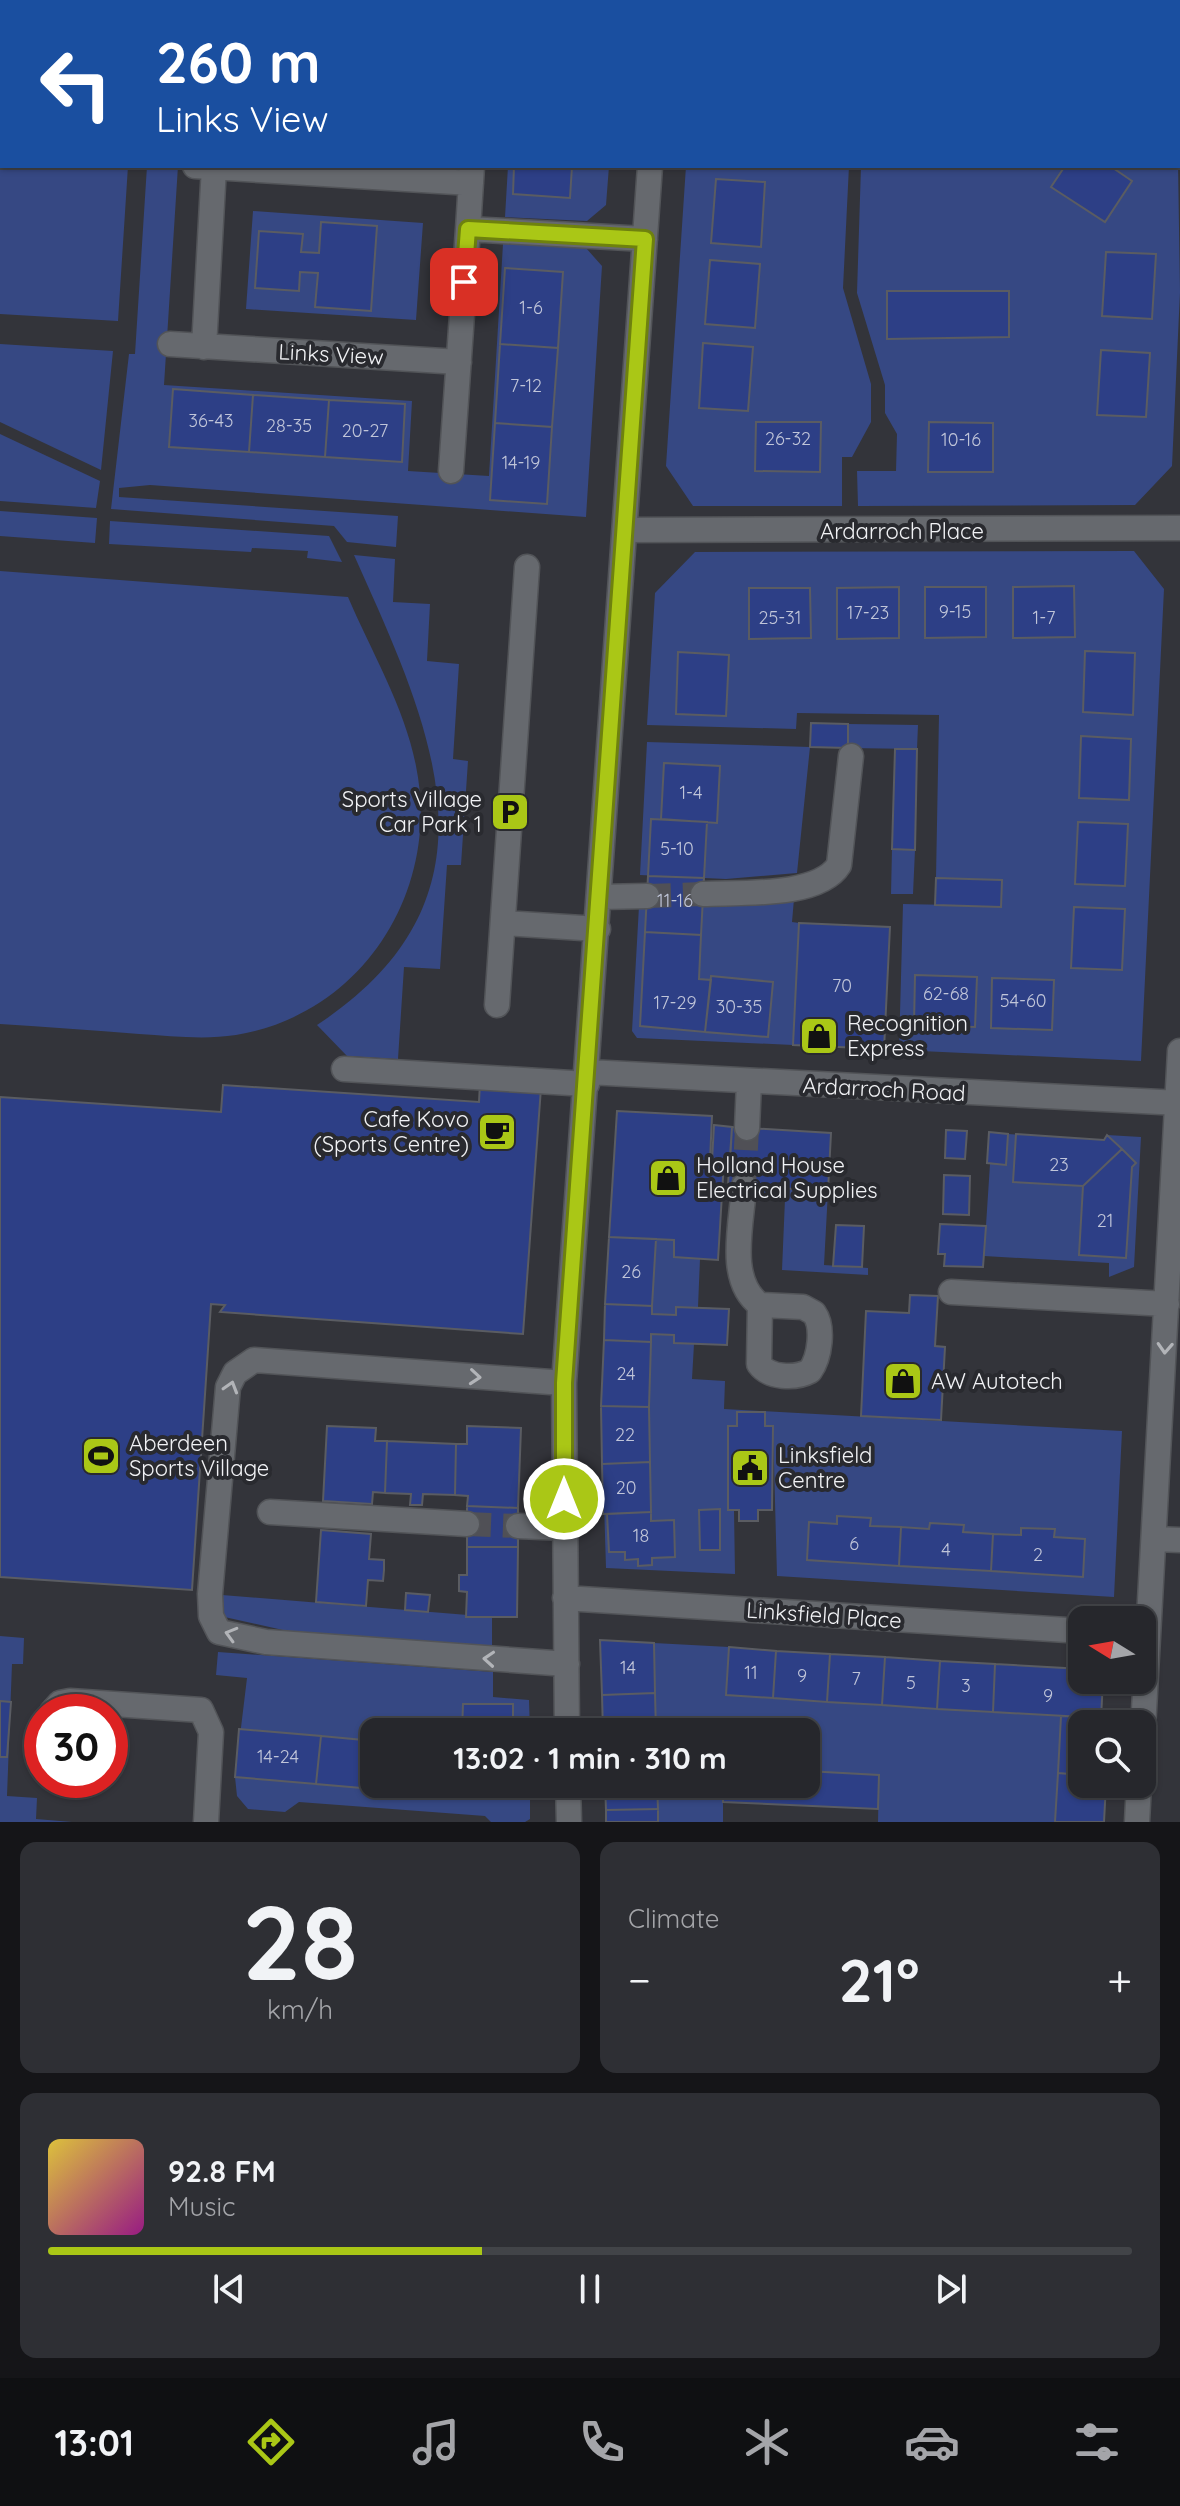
<!DOCTYPE html>
<html lang="en">
<head>
<meta charset="utf-8">
<style>
	:root { --surface:#26272c; --page:#2e2f34; --text:#f1f3f6; --muted:#a4a5a9; --line:#424448; --accent:#aac716 }
	body { margin:0; font-family:Quicksand,sans-serif; background:var(--page); color:var(--text); height:100vh; display:flex; flex-direction:column; font-size:30px; white-space:nowrap }
	* { box-sizing:border-box; margin:0 }
	p { font-size:26px; color:var(--muted) }
	.icon { flex:none; width:44px; height:44px; fill:none; stroke:currentColor; stroke-width:2; stroke-linecap:round; stroke-linejoin:round }
	.map { position:relative; height:1822px; overflow:hidden }
	.side { display:flex; flex-direction:column; gap:20px; padding:20px; background:#151518; flex:1 }
	.side>* { flex:none }
	.guide { position:absolute; left:0px; top:0px; width:1180px; height:168px; box-shadow:0 2px 6px #0004,0 0 0 2px var(--line); background:#1a4fa0; color:#fff; overflow:hidden }
	.needle { width:52px; rotate:281deg }
	.buttons { position:absolute; left:1068px; top:1606px; display:grid; gap:16px }
	.buttons a { display:grid; place-items:center; width:88px; height:88px; border-radius:16px; background:var(--surface); box-shadow:0 2px 6px #0004,0 0 0 2px var(--line); font-size:40px }
	.speed { position:absolute; left:24px; top:1694px; display:flex; gap:16px; font-size:40px; font-weight:700; text-align:center }
	.speed>* { display:grid; place-content:center; width:104px; height:104px; border-radius:50%; background:var(--surface); box-shadow:0 2px 6px #0004,0 0 0 2px var(--line); line-height:1 }
	.speed .limit { border:12px solid #d22; background:#fff; color:#111 }
	.pin { position:absolute; display:grid; place-items:center; width:68px; height:68px; color:#fff; margin:-34px; border-radius:16px; box-shadow:0 4px 12px #0006 }
	.me { position:absolute; width:88px; margin:-44px; rotate:0deg; stroke-linejoin:round; filter:drop-shadow(0 0 6px #0008) }
	.turn { display:flex; align-items:center; gap:28px; height:168px; padding:0 24px; font-size:36px }
	.turn .icon { width:104px; height:104px; stroke-width:2.5 }
	.turn b { display:block; font-size:56px; line-height:68px }
	.big { font-size:60px; font-weight:700; line-height:1.1 }
	.side .tile { flex:1; display:flex; flex-direction:column; justify-content:center; gap:12px; min-width:0; padding:0 28px; border-radius:16px; background:var(--page) }
	.side .dial { align-items:center; gap:0 }
	.dial b { font-size:104px; line-height:1 }
	.song { display:flex; align-items:center; gap:24px }
	.cover { width:96px; height:96px; border-radius:12px; background:linear-gradient(135deg,hsl(50 70% 55%),hsl(310 70% 35%)) }
	.played { height:8px; border-radius:4px; background:linear-gradient(90deg,var(--accent) 40%,var(--line) 40%) }
	.keys { display:flex; justify-content:space-around; direction:ltr }
	.heat { display:flex; justify-content:space-between; align-items:center; font-size:44px; direction:ltr }
	.side .tiles { flex:1; display:grid; gap:20px; grid-template-columns:1fr 1fr }
	.tile:last-child { grid-column:span 2 }
	.trip { position:absolute; left:360px; top:1718px; width:460px; height:80px; border-radius:16px; background:var(--surface); box-shadow:0 2px 6px #0004,0 0 0 2px var(--line); font-weight:700; line-height:80px; text-align:center }
	.tab-bar { display:flex; height:128px; justify-content:space-around; align-items:center; background:#0f1012; color:var(--muted) }
	.tab-bar .icon { width:56px; height:56px }
	.tab-bar .on { color:var(--accent) }
	.tab-bar b { font-size:36px; color:var(--text) }
	.map>svg:first-child { display:block }
	.green { fill:#364883; fill-rule:evenodd }
	.building { fill:#2d3f86; stroke:#5a5c62; stroke-width:2 }
	.lines { fill:none; stroke-linecap:round; stroke-linejoin:round }
	.minor-tunnel { stroke:#505056; stroke-width:24; stroke-dasharray:24 12; stroke-linecap:butt }
	.minor-casing { stroke:#525458; stroke-width:27 }
	.minor { stroke:#66696e; stroke-width:24 }
	.oneway { stroke:#b2b4b8 }
	.route-casing { stroke:#6e810e; stroke-width:20 }
	.route { stroke:#aac716; stroke-width:14 }
	.labels { text-anchor:middle; stroke-width:8; stroke-linejoin:round; paint-order:stroke }
	.number-label { font-size:18px; fill:#c0c5d9 }
	.street-label { font-size:22px; fill:#f1f2f5; stroke:#292a2f }
	.poi-label { font-size:22px; fill:#f1f2f5; stroke:#292a2f; text-anchor:start }
</style>
</head>
<body>
<div class="map">
<svg width="1180" height="1822" viewBox="0 0 1180 1822">
	<rect width="100%" height="100%" fill="#33343a"/>
	<path class="green" d="M0,0h138l-136,2v164h126l-10,155 -118,-7z
		M1178,162l2,130 -8,174 -37,39 -277,1 -1,-35h39l1,-37 -12,-21v-28l-28,-92 4,-127h204l-13,21 53,35 27,-41 -22,-15h68zM1106,252l49,3 -4,64 -49,-3zM888,291h121v46l-121,2zM1101,350l49,3 -4,64 -49,-3zM929,422l64,1v49h-65z
		M147,166h31l-14,219 248,16 -4,70 81,5 14,-232 83,4 16,18 -16,251 -436,-32 -31,3v9l279,19 -2,31 -49,-5 -13,-16 -223,-17 18,-155h6z
		M508,166h101l-3,39 -19,16 -82,-4z
		M686,166h163l-6,122 28,96v38l-19,35h-10v49h-149l-27,-40zM716,179l49,4 -5,64 -49,-4zM710,260l49,4 -4,64 -50,-4zM704,343l49,4 -5,64 -49,-4zM756,422h64v49h-64z
		M253,211l170,12 -7,97 -170,-11z
		M0,344l113,7 -12,119 -101,-48z
		M0,434l100,47 -4,27 -96,-7z
		M0,511l97,7 -2,25 -95,-7z
		M110,521l219,15 13,26 -35,-4 1,-7 -56,-3 -1,4 -142,-8z
		M1134,551l30,38 -23,472 -242,-11 4,-146 98,2v-26l-65,-2 3,-163 -142,-2 -1,16 -149,-4 8,-132 40,-41zM1074,586l-60,51 -1,-50zM986,587v50l-61,1v-51zM749,588h61l1,50h-61zM898,588l1,50h-61zM1085,651l50,2 -2,61 -50,-2zM679,652l50,3 -3,61 -50,-3zM1081,736l50,3 -2,61 -50,-2zM1078,823l50,2 -3,61 -50,-2zM1074,907l51,2 -3,61 -51,-2zM915,975l62,2 -2,50 -61,-2zM993,978l61,2 -2,50 -61,-2z
		M354,555l41,4 -2,43 37,2 -3,57 32,3 -6,95 15,2 -7,104h-14l-7,104 -36,-2 -6,92 -51,-3 -30,-31c197,-129 113,-300 37,-470z
		M0,571l348,26c23,54 57,111 68,169 25,123 -52,248 -180,269 -32,5 -65,1 -97,-1 -46,-4 -93,-7 -139,-10z
		M848,724l70,1 -1,24 -69,-1z
		M647,742l163,5 -13,126 -71,6 -86,-4z
		M892,849l23,1 -2,44h-22z
		M794,899l-2,23 7,1 -6,122 -156,-7 -5,-7 7,-125z
		M1008,1134l95,6 4,-5 34,2 -7,130 -25,10v-14l-125,-7 6,-92h16z
		M759,1187l69,4 -4,74 44,3v7l-86,-5 3,-71 -26,-2z
		M609,1237l65,3v17l26,2 -2,48 31,2 -2,36 -33,-1 -2,35 33,2 -1,28 398,22 -8,166 -337,-21 -4,-149 -8,-1v-14l-28,14 -8,84h5l1,64 -129,-6 -5,-162z
		M222,1595l270,22v32l-187,-14 -85,-19z
		M0,1636l24,2 -1,26h-11l-5,132 30,2 -1,21 36,3h-72z
		M654,1643l75,4 -3,48 335,21 -6,106h-177l1,-47 -73,-4v-39h-150z
		M218,1652l275,20v25l36,3 1,32h-156v52h156v35l-5,3h-34l-6,-6 -186,-14 -14,10 -37,-3 -11,-13 -2,-19 12,-99 -31,-3z
		M657,1784h66v38h-65z"/>
	<path class="building" d="M514,166h58l-2,32 -57,-4z
		M1065,166h45l22,15 -27,41 -54,-35z
		M716,179l49,3 -4,65 -50,-4z
		M321,222l56,4 -6,85 -56,-4 3,-34 -18,-1 -1,19 -44,-3 4,-57 44,3 -2,18 18,1z
		M1106,252l50,2 -4,65 -50,-3z
		M710,260l50,4 -5,64 -50,-4z
		M505,268l58,4 -5,76 -58,-4z
		M887,291h122v46l-122,2z
		M703,343l50,4 -5,64 -49,-3z
		M500,344l58,4 -6,79 -57,-4z
		M1101,350l49,3 -4,64 -49,-2z
		M173,389l80,6 -4,57 -80,-5z
		M253,395l76,5 -4,57 -76,-5z
		M329,400l76,4 -3,58 -77,-5z
		M756,422h65l-1,50 -65,-1z
		M929,422l64,1v49h-65z
		M495,423l57,4 -5,77 -57,-4z
		M1074,586l1,51 -62,1v-51z
		M899,587v51l-62,1v-51z
		M925,587h61v50l-61,1z
		M749,588h61l1,50 -62,1z
		M1085,651l50,2 -2,62 -50,-3z
		M678,652l51,3 -3,61 -50,-2z
		M811,723l37,1v24l-38,-1z
		M1081,736l50,3 -2,61 -50,-2z
		M895,749h22l-2,101 -23,-1z
		M664,763l56,3 -3,57 -56,-4z
		M651,819l56,3 -3,56 -56,-2z
		M1078,822l50,2 -3,62 -50,-2z
		M648,876l56,2 -3,57 -56,-3z
		M936,878l66,2 -1,27 -66,-2z
		M1074,907l51,2 -3,61 -51,-2z
		M799,923l91,4 -6,122 -91,-4z
		M645,932l56,3 -2,44 12,1 -6,52 -65,-6z
		M915,975l62,2 -2,50 -61,-2z
		M711,976l62,6 -5,55 -63,-5z
		M992,978l62,2 -2,50 -61,-2z
		M480,1083l61,5 -18,246 -303,-22 5,-7 -14,-1 -19,286 -192,-13v-480l221,15 2,-27 256,17z
		M617,1111l95,5 -2,44 14,1 -6,99 -44,-3v-17l-65,-3z
		M714,1125l18,2 -2,35 -18,-1z
		M732,1127l99,6 -3,58 -100,-6z
		M946,1130l21,1 -2,28 -20,-1z
		M989,1132l19,2 -2,31 -19,-2z
		M1016,1134l88,6 3,-5 15,14 -39,37 -70,-4z
		M1122,1149l14,14 -4,4 -6,91 -47,-3 4,-69z
		M944,1175l26,1 -1,39 -26,-1z
		M940,1224l46,2 -3,41 -39,-1 1,-12h-7z
		M836,1225l28,1 -2,41 -29,-1z
		M609,1237l47,2 -4,67 -47,-2z
		M910,1295l28,1 -3,50 10,1 -4,73 -80,-4 5,-105 43,2z
		M605,1304l47,2v8l24,1v-8l53,2 -2,36 -53,-2v-8l-23,-1v8l-47,-2z
		M604,1340l47,2 -2,65 -48,-1z
		M601,1406l48,1 1,55 -48,2z
		M737,1412h28v14h8l-1,84h-14v11h-19v-11h-11v-84h9z
		M327,1426l49,2 -1,13h12l-2,52 -12,-1 -1,12 -49,-3z
		M467,1426l54,2 -3,80 -51,-2 1,-10 -13,-1 1,-51h11z
		M387,1441l69,3 -1,51 -32,-1 -1,11h-12l1,-11 -26,-1z
		M650,1462l1,50 -48,2 -1,-50z
		M467,1506l51,2v39h-51z
		M720,1509v41h-20l-1,-40z
		M651,1512v9l23,-1 1,37 -23,1v7l-14,1v-7l-13,1v-8h-16l-2,-38z
		M837,1516l34,2 -1,8 31,1 -2,39 -92,-6 2,-38 28,2z
		M930,1523l34,2 -1,7 30,2 -2,37 -92,-5 2,-39 28,2z
		M1021,1528l34,1 -1,8 31,2 -2,38 -92,-6 2,-37 28,1z
		M321,1530l50,4 -2,25 15,1v10l-1,11 -15,-1 -2,26 -50,-4z
		M467,1547h51l-1,70h-51l1,-25 -8,-1v-16h8z
		M406,1593l24,2 -2,17 -23,-2z
		M600,1640l54,3 1,50 -53,2z
		M729,1647l47,4 -3,47 -47,-3z
		M776,1651l54,3 -3,48 -54,-4z
		M830,1654l55,3 -3,48 -55,-3z
		M885,1657l55,4 -3,48 -55,-4z
		M940,1661l55,3 -2,48 -56,-3z
		M995,1664l87,5v11h21l-2,38 -108,-6z
		M655,1693l1,39h-53l-1,-37z
		M0,1701l11,1 -4,55h-7z
		M463,1704h50v28h-51z
		M1061,1716l48,2v6h-27v51l-24,-2z
		M239,1729l82,7 -5,48 -81,-7z
		M321,1736l53,5v43h23l-1,7 -80,-7z
		M806,1771l73,4 -1,34 -155,-7v-18h83z
		M1058,1773l24,2v9h24l-2,38h-49z
		M462,1784h51v6h-51z
		M605,1784h52l1,25 -52,1z
		M658,1809v13h-52v-12z"/>
	<g class="lines">
		<path class="minor-tunnel" d="M647,896l56,-2
			M744,1186l3,-58
			M467,1524l51,2"/>
		<g class="minor-casing">
			<path id="minor" d="M307,2l1,-2
				M482,2v-2
				M661,2v-2
				M1114,2v-2
				M1178,138l2,2
				M195,166l276,17
				M472,166l-4,63 177,10
				M170,344l289,18
				M204,347l10,-180
				M451,471l17,-242
				M625,530l555,-2
				M703,894c37,-2 115,4 136,-29l12,-109
				M600,897l47,-1
				M503,923l95,6
				M497,1005l30,-438
				M344,1069l243,15
				M588,1072l592,31
				M747,1128l2,-46
				M744,1186c-2,37 -18,94 16,119l-1,59c10,14 36,15 51,7 10,-14 14,-44 4,-58l-11,-6 -43,-2
				M951,1292l216,12
				M564,1383l-310,-23 -19,13 -7,14 -18,207 1,22 8,16 47,10 301,22
				M270,1512l197,12
				M518,1526l46,2
				M1155,1539l25,1
				M565,1598l517,33
				M52,1712l8,-9 10,-2 131,9 10,22 -5,90
				M567,1732l-3,-349 86,-1217
				M1142,1747l38,-696
				M568,1784l1,38
				M1137,1822l2,-38"/>
		</g>
		<use href="#minor" class="minor"/>
	</g>
	<defs><path id="oneway-chevron" d="M-2-3.5L2.5 0L-2 3.5" fill="none" stroke-width="1.6" stroke-linecap="round" stroke-linejoin="round" transform="scale(2)"/></defs>
	<g class="oneway">
		<use href="#oneway-chevron" transform="translate(1165 1348) rotate(93)"/>
		<use href="#oneway-chevron" transform="translate(475 1377) rotate(5)"/>
		<use href="#oneway-chevron" transform="translate(231 1387) rotate(-73)"/>
		<use href="#oneway-chevron" transform="translate(231 1634) rotate(-164)"/>
		<use href="#oneway-chevron" transform="translate(489 1659) rotate(-176)"/>
	</g>
	<g class="lines">
		<g class="route-casing">
			<path id="route" d="M464,282l4,-53 177,10 -81,1144v116"/>
		</g>
		<use href="#route" class="route"/>
	</g>
	<defs>
		<g id="parking-square" transform="scale(2)"><rect x="-9" y="-9" width="18" height="18" rx="4" fill="#aac716" stroke="#292a2f"/><path d="M-3.5-5.5H1a3.5 3.5 0 0 1 0 7H-1V5.5H-3.5ZM-1-3.4V-.6H.8a1.4 1.4 0 0 0 0-2.8Z" fill="#111"/></g>
		<g id="shop-square" transform="scale(2)"><rect x="-9" y="-9" width="18" height="18" rx="4" fill="#aac716" stroke="#292a2f"/><path d="M-5-2.5h2.3a2.7 3.5 0 0 1 5.4 0H5L5.5 6h-11ZM-1.5-2.5h3a1.5 2.3 0 0 0-3 0Z" fill="#111"/></g>
		<g id="cafe-square" transform="scale(2)"><rect x="-9" y="-9" width="18" height="18" rx="4" fill="#aac716" stroke="#292a2f"/><path d="M-5.5-4.5H6V0H3Q3 3.5 0 3.5H-2.5Q-5.5 3.5-5.5 0ZM3-3.2v2h1.7v-2ZM-6 4.5H4V6H-6Z" fill="#111"/></g>
		<g id="stadium-square" transform="scale(2)"><rect x="-9" y="-9" width="18" height="18" rx="4" fill="#aac716" stroke="#292a2f"/><path d="M0-5a6.5 5 0 1 0 0 10a6.5 5 0 1 0 0-10ZM-3.5-1.8h7v3.6h-7Z" fill="#111"/></g>
		<g id="civic-square" transform="scale(2)"><rect x="-9" y="-9" width="18" height="18" rx="4" fill="#aac716" stroke="#292a2f"/><path d="M-.6-6.5H3V-4.5H.6V-3L4-1V1h2V6H-6V1h2V-1L-.6-3ZM-1.2 2.5V6h2.4V2.5Z" fill="#111"/></g>
	</defs>
	<g fill-rule="evenodd">
		<use href="#parking-square" x="510" y="812"/>
		<use href="#shop-square" x="819" y="1036"/>
		<use href="#cafe-square" x="497" y="1132"/>
		<use href="#shop-square" x="668" y="1178"/>
		<use href="#shop-square" x="903" y="1381"/>
		<use href="#stadium-square" x="101" y="1456"/>
		<use href="#civic-square" x="750" y="1468"/>
	</g>
	<g class="labels">
		<g class="number-label">
			<text x="531" y="314">1-6</text>
			<text x="526" y="392">7-12</text>
			<text x="211" y="427">36-43</text>
			<text x="289" y="432">28-35</text>
			<text x="365" y="437">20-27</text>
			<text x="788" y="445">26-32</text>
			<text x="961" y="446">10-16</text>
			<text x="521" y="469">14-19</text>
			<text x="955" y="618">9-15</text>
			<text x="868" y="619">17-23</text>
			<text x="780" y="624">25-31</text>
			<text x="1044" y="624">1-7</text>
			<text x="691" y="799">1-4</text>
			<text x="677" y="855">5-10</text>
			<text x="675" y="907">11-16</text>
			<text x="842" y="992">70</text>
			<text x="946" y="1000">62-68</text>
			<text x="1023" y="1007">54-60</text>
			<text x="675" y="1009">17-29</text>
			<text x="739" y="1013">30-35</text>
			<text x="1059" y="1171">23</text>
			<text x="1105" y="1227">21</text>
			<text x="631" y="1278">26</text>
			<text x="626" y="1380">24</text>
			<text x="625" y="1441">22</text>
			<text x="626" y="1494">20</text>
			<text x="641" y="1542">18</text>
			<text x="854" y="1550">6</text>
			<text x="946" y="1556">4</text>
			<text x="1038" y="1561">2</text>
			<text x="628" y="1674">14</text>
			<text x="751" y="1679">11</text>
			<text x="802" y="1682">9</text>
			<text x="856" y="1685">7</text>
			<text x="911" y="1689">5</text>
			<text x="966" y="1692">3</text>
			<text x="1048" y="1702">9</text>
			<text x="278" y="1763">14-24</text>
		</g>
		<g class="street-label">
			<text transform="translate(331 354) rotate(3)" y="8">Links View</text>
			<text x="902" y="539">Ardarroch Place</text>
			<text transform="translate(884 1089) rotate(3)" y="8">Ardarroch Road</text>
			<text transform="translate(824 1615) rotate(4)" y="8">Linksfield Place</text>
		</g>
		<g class="poi-label">
			<text x="482" y="807" text-anchor="end">Sports Village<tspan x="482" dy="25">Car Park 1</tspan></text>
			<text x="847" y="1031">Recognition<tspan x="847" dy="25">Express</tspan></text>
			<text x="469" y="1127" text-anchor="end">Cafe Kovo<tspan x="469" dy="25">(Sports Centre)</tspan></text>
			<text x="696" y="1173">Holland House<tspan x="696" dy="25">Electrical Supplies</tspan></text>
			<text x="931" y="1389">AW Autotech</text>
			<text x="129" y="1451">Aberdeen<tspan x="129" dy="25">Sports Village</tspan></text>
			<text x="778" y="1463">Linksfield<tspan x="778" dy="25">Centre</tspan></text>
		</g>
	</g>
</svg>
<div class="buttons">
<a><svg class="needle" viewBox="-14 -14 28 28"><path d="M0-13l5 13h-10z" fill="#e53935"/><path d="M0 13l5-13h-10z" fill="#a4a5a9"/></svg></a>
<a><svg class="icon" aria-label="search" viewBox="0 0 24 24"><circle cx="10" cy="10" r="6"/><path d="M15 15l6 6"/></svg></a>
</div>
<div class="speed"><div class="limit">30</div></div>
<div class="pin" style="left:464px;top:282px;background:#d93025"><svg class="icon" aria-label="arrive" viewBox="0 0 24 24"><path d="M6 21V4h12l-3 4 3 4H6"/></svg></div>
<svg class="me" style="left:564px;top:1499px" viewBox="-20 -20 40 40"><circle r="17" fill="#aac716" stroke="#fff" stroke-width="3"/><path d="M0-11L8 9 0 5-8 9z" fill="#fff"/></svg>
<div class="trip">13:02 · 1 min · 310 m</div>
<div class="guide">
<div class="turn"><svg class="icon" aria-label="left" viewBox="0 0 24 24"><path d="M17 20v-9H6M10 6l-5 5 5 5"/></svg><div><b>260 m</b>Links View</div></div>
</div>
</div>
<section class="side">
<div class="tiles">
<div class="tile dial"><b>28</b><p>km/h</p></div>
<div class="tile"><p>Climate</p>
<div class="heat"><a>−</a><b class="big">21°</b><a>+</a></div>
</div>
<div class="tile">
<div class="song"><i class="cover"></i><div><b>92.8 FM</b><p>Music</p></div></div>
<div class="played"></div>
<div class="keys"><svg class="icon" aria-label="previous" viewBox="0 0 24 24"><path d="M18 5L8 12l10 7zM5 5v14"/></svg><svg class="icon" aria-label="pause" viewBox="0 0 24 24"><path d="M8 5v14M16 5v14"/></svg><svg class="icon" aria-label="next" viewBox="0 0 24 24"><path d="M6 5l10 7-10 7zM19 5v14"/></svg></div>
</div>
</div>
</section>
<nav class="tab-bar">
<b>13:01</b>
<svg class="icon on" aria-label="directions" viewBox="0 0 24 24"><path d="M12 3l9 9-9 9-9-9zM9 14v-3h6M13 9l2 2-2 2"/></svg>
<svg class="icon" aria-label="music" viewBox="0 0 24 24"><path d="M9 18V5l10-2v13"/><circle cx="6" cy="18" r="3"/><circle cx="16" cy="16" r="3"/></svg>
<svg class="icon" aria-label="phone" viewBox="0 0 24 24"><path d="M5 4h4l2 5-3 2q2 4 5 5l2-3 5 2v4C11 20 4 13 5 4z"/></svg>
<svg class="icon" aria-label="climate" viewBox="0 0 24 24"><path d="M12 3v18M4 7l16 10M4 17L20 7"/></svg>
<svg class="icon" aria-label="car" viewBox="0 0 24 24"><path d="M5 17H2v-5l4-1 3-4h7l3 4 3 1v5h-3M9 17h6M6 11h13"/><circle cx="7" cy="17" r="2"/><circle cx="17" cy="17" r="2"/></svg>
<svg class="icon" aria-label="filters" viewBox="0 0 24 24"><path d="M4 7h16M4 17h16"/><circle cx="9" cy="7" r="2"/><circle cx="15" cy="17" r="2"/></svg>
</nav>
</body>
</html>
